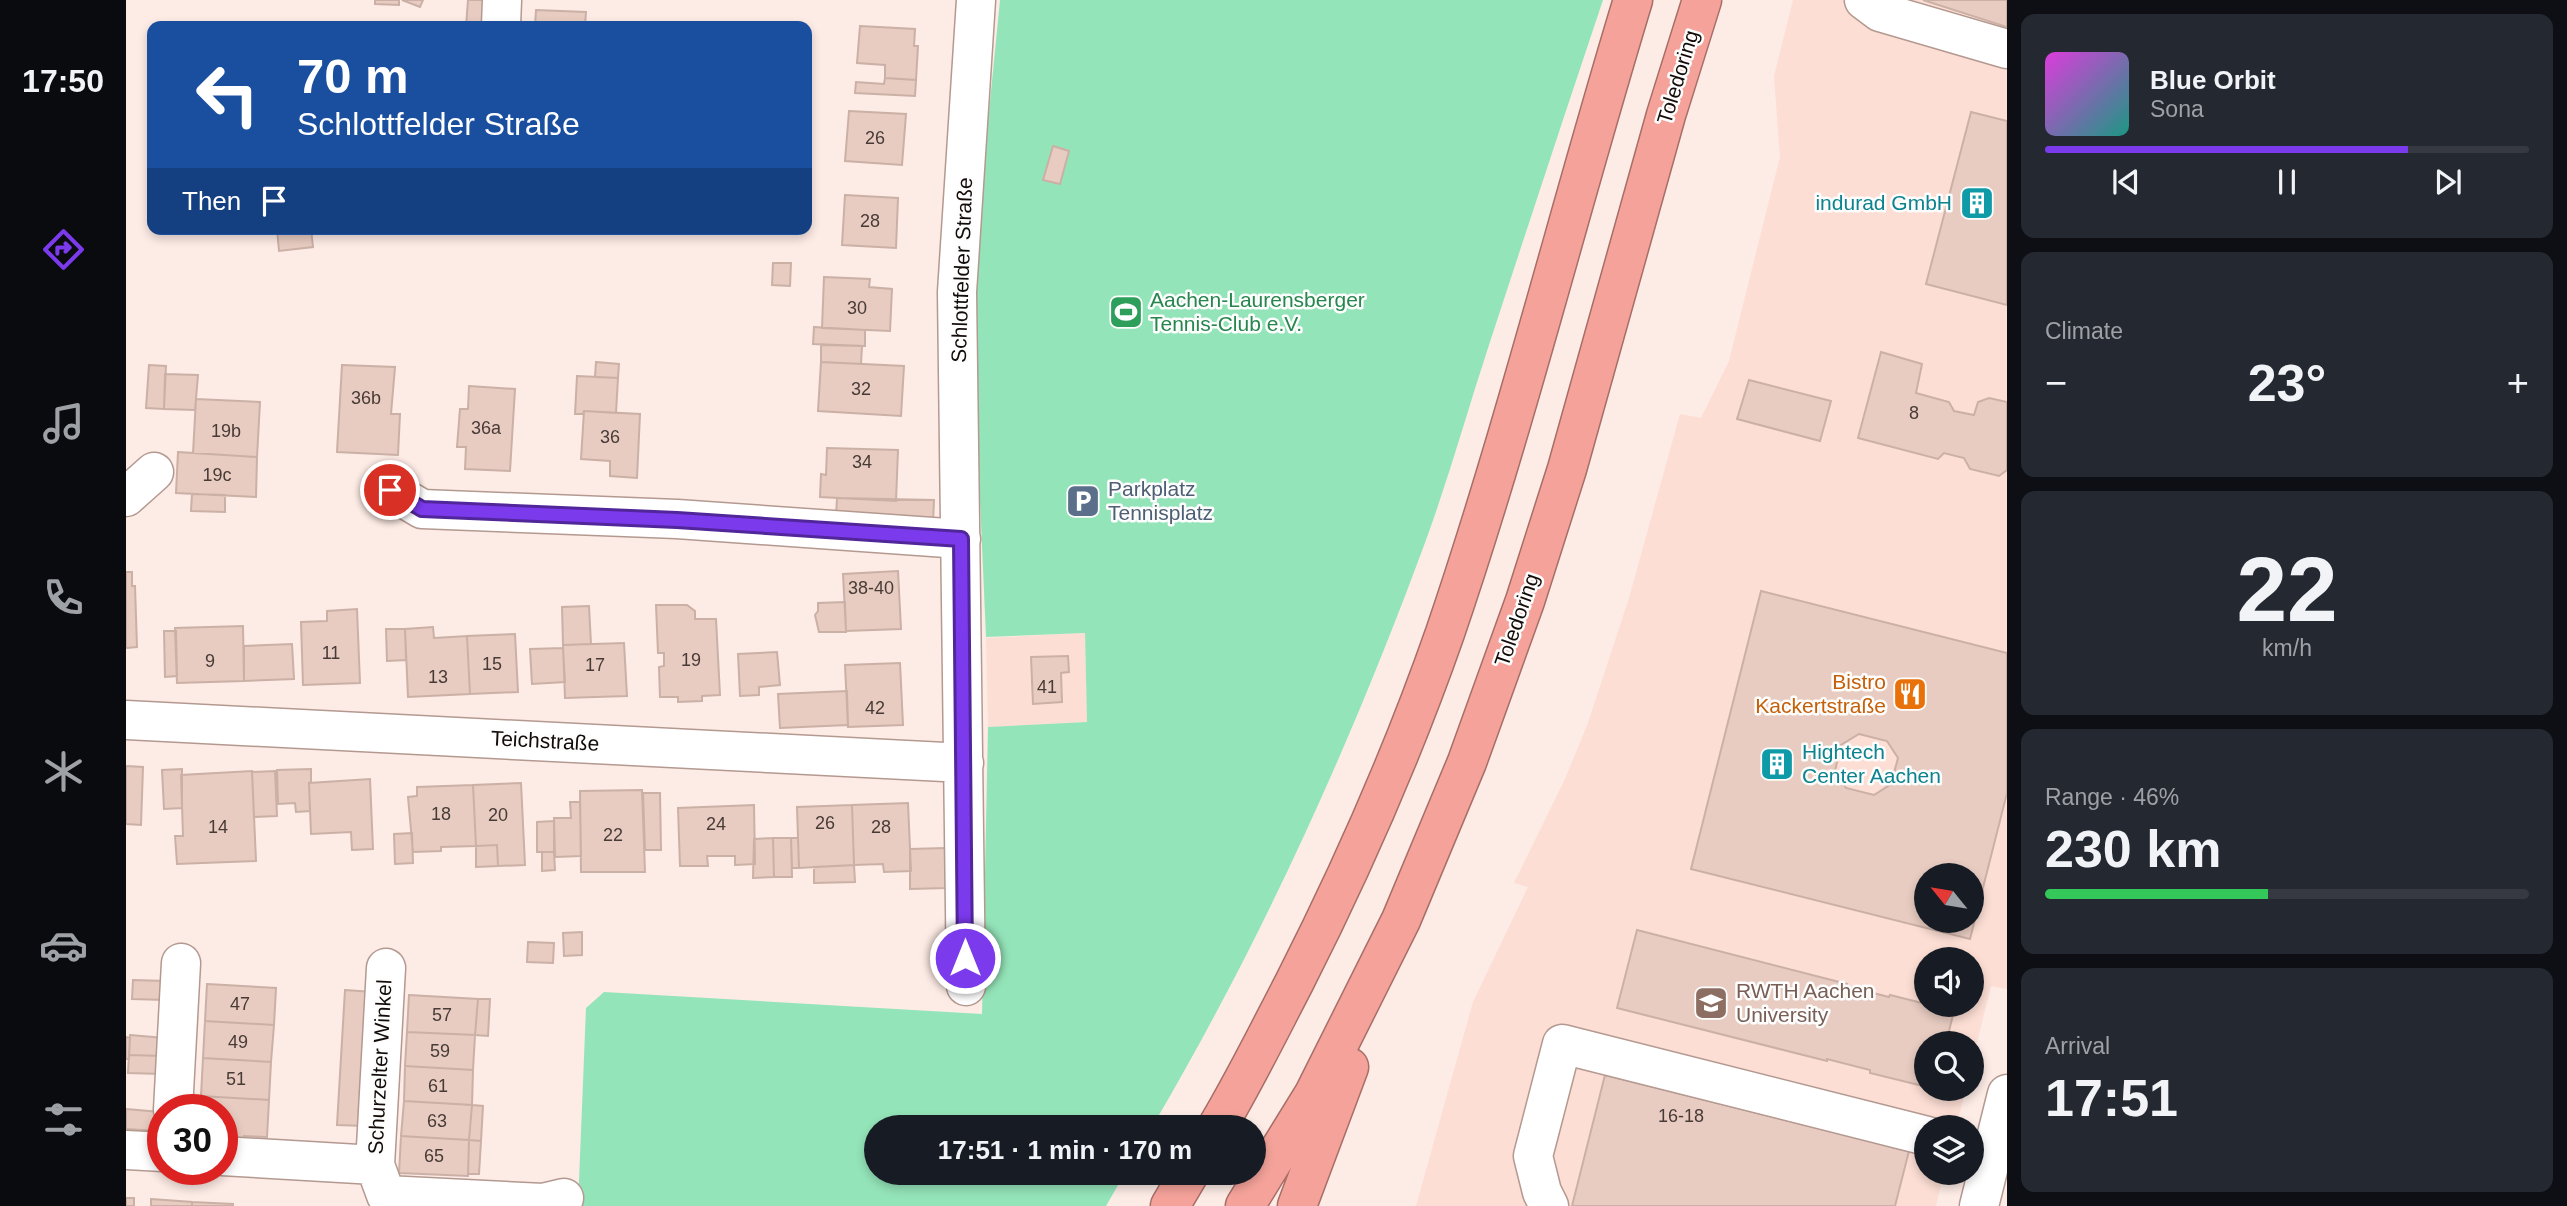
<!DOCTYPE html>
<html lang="en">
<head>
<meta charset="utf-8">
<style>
	:root { --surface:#171b24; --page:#242831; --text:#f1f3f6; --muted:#9ea1a6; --line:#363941; --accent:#7c3aed }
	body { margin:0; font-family:Helvetica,sans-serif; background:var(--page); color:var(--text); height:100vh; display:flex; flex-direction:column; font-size:26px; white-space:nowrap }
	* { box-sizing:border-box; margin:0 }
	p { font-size:23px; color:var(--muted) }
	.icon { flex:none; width:38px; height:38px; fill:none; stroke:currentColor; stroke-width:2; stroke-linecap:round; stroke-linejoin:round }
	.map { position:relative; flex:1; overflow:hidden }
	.sheet { display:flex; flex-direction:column; gap:14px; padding:14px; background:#0d0f14; width:560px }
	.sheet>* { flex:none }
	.hud { position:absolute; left:21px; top:21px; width:665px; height:214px; border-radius:14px; box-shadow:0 4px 10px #0003; background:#1a4fa0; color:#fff; overflow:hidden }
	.needle { width:46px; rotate:300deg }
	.buttons { position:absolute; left:1788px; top:863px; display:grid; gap:14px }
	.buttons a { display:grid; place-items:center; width:70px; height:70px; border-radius:50%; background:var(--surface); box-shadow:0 4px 10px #0003; font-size:35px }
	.speed { position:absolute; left:21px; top:1094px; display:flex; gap:14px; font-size:35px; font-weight:700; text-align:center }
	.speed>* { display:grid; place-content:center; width:91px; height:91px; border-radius:50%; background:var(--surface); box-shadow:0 4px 10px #0003; line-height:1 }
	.speed .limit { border:10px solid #d22; background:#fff; color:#111 }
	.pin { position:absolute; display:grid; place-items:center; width:60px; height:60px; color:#fff; margin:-30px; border:4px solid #fff; border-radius:50%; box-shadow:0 2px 7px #0007 }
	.me { position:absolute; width:77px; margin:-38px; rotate:0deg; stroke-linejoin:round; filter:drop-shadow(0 0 5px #0008) }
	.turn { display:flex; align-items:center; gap:24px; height:147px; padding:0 35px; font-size:32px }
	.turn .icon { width:91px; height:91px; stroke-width:2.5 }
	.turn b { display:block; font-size:49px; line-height:60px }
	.then { display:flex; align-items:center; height:66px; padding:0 35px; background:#0003; gap:14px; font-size:26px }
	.big { font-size:52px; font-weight:800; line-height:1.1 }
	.sheet .card { flex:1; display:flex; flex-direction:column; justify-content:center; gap:10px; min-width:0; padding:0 24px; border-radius:14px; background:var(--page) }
	.sheet .dial { align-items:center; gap:0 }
	.dial b { font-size:91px; line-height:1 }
	.song { display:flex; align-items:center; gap:21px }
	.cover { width:84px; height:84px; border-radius:10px; background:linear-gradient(135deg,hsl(300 70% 55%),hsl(170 70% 35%)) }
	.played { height:7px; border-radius:4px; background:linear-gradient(90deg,var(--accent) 75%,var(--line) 75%) }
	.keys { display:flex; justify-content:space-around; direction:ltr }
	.heat { display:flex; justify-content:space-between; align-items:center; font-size:38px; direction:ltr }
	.charge { height:10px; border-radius:5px; background:linear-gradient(90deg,#34c759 46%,var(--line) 0) }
	.trip { position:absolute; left:738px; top:1115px; width:402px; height:70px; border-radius:35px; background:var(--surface); box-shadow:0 4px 10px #0003; font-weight:800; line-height:70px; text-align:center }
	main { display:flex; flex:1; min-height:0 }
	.tabs { display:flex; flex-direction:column; width:126px; justify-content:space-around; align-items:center; background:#090b0e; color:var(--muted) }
	.tabs .icon { width:49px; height:49px }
	.tabs .current { color:var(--accent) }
	.tabs b { font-size:32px; color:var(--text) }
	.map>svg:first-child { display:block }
	.built { fill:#fcded4; fill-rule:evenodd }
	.green { fill:#94e4b9 }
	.building { fill:#e8ccc2; stroke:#cbb0a6; stroke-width:2; fill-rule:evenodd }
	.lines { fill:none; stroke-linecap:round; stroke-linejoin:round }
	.minor-casing { stroke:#b49990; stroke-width:41 }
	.highway-casing { stroke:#a66e67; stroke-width:41 }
	.minor { stroke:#fff; stroke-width:38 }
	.highway { stroke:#f5a39a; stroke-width:38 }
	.route-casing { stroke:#51269a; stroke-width:18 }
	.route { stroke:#7c3aed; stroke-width:12 }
	.labels { text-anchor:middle; stroke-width:5; stroke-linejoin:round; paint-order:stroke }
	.number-label { font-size:18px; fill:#483b36 }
	.street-label { font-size:21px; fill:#130b08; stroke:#fdfdfd }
	.culture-label { font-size:21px; fill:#0d838f; stroke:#fdfdfd; text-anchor:end }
	.leisure-label { font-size:21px; fill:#27864d; stroke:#fdfdfd; text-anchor:start }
	.service-label { font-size:21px; fill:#4e5e75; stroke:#fdfdfd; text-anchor:start }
	.food-label { font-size:21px; fill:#c56008; stroke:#fdfdfd; text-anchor:end }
	.education-label { font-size:21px; fill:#785e54; stroke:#fdfdfd; text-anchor:start }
</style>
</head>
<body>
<main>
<nav class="tabs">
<b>17:50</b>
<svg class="icon current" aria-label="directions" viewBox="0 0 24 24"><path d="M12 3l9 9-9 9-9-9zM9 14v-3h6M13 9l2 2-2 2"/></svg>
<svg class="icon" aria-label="music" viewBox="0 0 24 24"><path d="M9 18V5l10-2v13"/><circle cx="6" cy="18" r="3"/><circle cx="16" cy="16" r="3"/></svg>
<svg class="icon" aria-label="phone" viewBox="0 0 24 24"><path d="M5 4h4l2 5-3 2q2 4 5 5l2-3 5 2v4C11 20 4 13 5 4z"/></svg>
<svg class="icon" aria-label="climate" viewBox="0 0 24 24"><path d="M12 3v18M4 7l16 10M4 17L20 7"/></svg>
<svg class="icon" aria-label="car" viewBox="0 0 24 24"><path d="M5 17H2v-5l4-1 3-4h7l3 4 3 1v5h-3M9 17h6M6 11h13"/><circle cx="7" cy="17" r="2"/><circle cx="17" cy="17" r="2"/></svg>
<svg class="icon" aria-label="filters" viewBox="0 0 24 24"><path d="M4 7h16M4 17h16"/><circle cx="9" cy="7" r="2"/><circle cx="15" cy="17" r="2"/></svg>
</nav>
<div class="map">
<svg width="1881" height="1206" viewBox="0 0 1881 1206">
	<rect width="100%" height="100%" fill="#fdebe5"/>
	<path class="built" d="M1667,0h214v989l-16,-3 -19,76v-19h-45v45l39,1 -10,38h-29v45l17,1 -8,33h-520l57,-204 55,-115 -14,-4 51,-104 23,-56 41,-125 51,-184 21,4 28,-57 51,-204 -6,-81zM1801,875h45v45h-45zM1801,959h45v45h-45z
		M959,633l2,89 -99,5 -2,-89z"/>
	<path class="green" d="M874,0h603c-39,116 -77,232 -115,348 -21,64 -39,129 -62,192 -75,204 -164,400 -274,587h-275v45l248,1 -19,33h-528l8,-198 18,-16 378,22 6,-287 99,-5 -2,-89 -99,4 -15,-342z"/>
	<path class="building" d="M249,0h24v5l-24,-1z
		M276,0h21l-3,7z
		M342,0h20l-1,26h-21z
		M1797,0h84v27z
		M410,10l50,2 -1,14h-50z
		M734,26l55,3 -1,17h4l-2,34 -31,-2v-13l-28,-2z
		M759,78l31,2 -1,16 -60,-3 1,-11 28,2z
		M723,111l57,3 -4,51 -57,-4z
		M1845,112l36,9v184l-81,-21z
		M927,146l16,5 -9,33 -17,-4z
		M719,195l53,3 -2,50 -54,-3z
		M151,229h34l2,18 -34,4z
		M647,263h18l-1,23 -18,-1z
		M698,277l46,2 -1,8 23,2 -2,42 -68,-3z
		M688,327l51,3v16l-52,-2z
		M695,345l41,1 -1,18 -40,-2z
		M1755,352l41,12 -6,29 33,9 5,9 20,4 4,-13 11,-4 18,4v68l-8,6 -29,-7 -6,-11 -20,-5 -6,6 -80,-21z
		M470,362l23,2 -1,14 -23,-1z
		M695,362l83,4 -3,50 -83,-5z
		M23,365l17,1 -2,43 -18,-1z
		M216,365l53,2 -4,47h9l-2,41 -61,-3z
		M39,374l33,1 -3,35 -31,-1z
		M451,376l41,2 -2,35 -32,-2 -1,3h-8z
		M1623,380l82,21 -11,40 -83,-22z
		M343,386l46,3 -5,82 -45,-2 1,-22h-9l3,-38h8z
		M70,399l64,3 -3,55 -64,-4z
		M458,411l56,3 -3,64 -27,-2v-15l-29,-2z
		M701,448l71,2 -2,51 -76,-4 1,-23 5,1z
		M52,452l79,5 -1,40 -80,-4z
		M66,494l33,1v17l-34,-1z
		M711,498l97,2 -1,23 -97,-6z
		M772,571l3,58 -55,2 -3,-57z
		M0,572h6v14h3l2,61 -11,1z
		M1635,591l246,62v140l-37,146 -279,-70zM1733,734l28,7 11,17 -7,26 -17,11 -28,-7 -11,-17 6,-26zM1801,875h45v45h-45z
		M719,602l1,30h-27l-4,-17 3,-4v-8z
		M530,605h31l8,6v8h21l4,76 -18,1v5l-24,1v-5h-18l-1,-30 5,-1v-13h-6z
		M463,606l2,38 -28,1 -1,-38z
		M231,609l3,74 -57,2 -2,-63 26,-1v-10z
		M117,626l1,55 -67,2 -2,-55z
		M307,627l1,11 33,-2 3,58 -62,3 -3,-68z
		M260,629h19l1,31 -19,1z
		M38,631h12l1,45 -12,1z
		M389,634l3,58 -48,2 -3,-58z
		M498,643l3,53 -62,2 -2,-53z
		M166,644l2,35 -50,2v-35z
		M437,648l2,34 -33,2 -2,-35z
		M651,652l3,33 -21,2v8l-19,1 -2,-42z
		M942,656l1,16 -8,1 1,29 -29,2 -2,-47z
		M774,663l3,62 -55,2 -3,-62z
		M721,691l1,34 -68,3 -2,-34z
		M0,766l17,1 -2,58 -15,-1z
		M56,769v39l-18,1 -2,-39z
		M185,769v13l-2,1 1,28 -14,1 -1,-9 -17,1 -1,-34z
		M126,771l4,90 -79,3 -2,-28h8l-2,-61z
		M149,771l2,45 -23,1 -2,-45z
		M244,779l3,70 -21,1 -1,-18 -40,2 -2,-51z
		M395,783l4,82 -27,1 -1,-21 -21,1 -3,-61z
		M347,785l3,61 -35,1v4l-28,1 -5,-55 9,-1v-9z
		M516,790l3,82h-64l-1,-81z
		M517,793h17l1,57h-16z
		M444,802h10l1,54 -26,1 -1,-39h17z
		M782,803l3,68 -27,1 -1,-8 -29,1 -2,-60z
		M628,805l1,59 -20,1v-9h-28l1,10h-28l-2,-58z
		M726,805l2,60 -55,3 -2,-61z
		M428,821v31h-17v-30z
		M286,833l1,30 -18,1 -1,-30z
		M647,838h18l1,39h-18z
		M647,838l1,39 -21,1 1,-39z
		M665,838h7l1,30h-7z
		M371,845l1,21 -22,1v-21z
		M819,848l1,40 -36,1v-40z
		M416,852h12l1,18 -13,1z
		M728,865l1,17 -41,1v-16z
		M1511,930l210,54 -1,2 43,11 1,-2 64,16 -8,32h-19v44l-57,-14v-3l-43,-11v2l-210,-53z
		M456,932v23l-18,1 -1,-23z
		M402,942l26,1 -1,20 -26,-1z
		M7,980l33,1 -1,19 -33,-1z
		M81,984l69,4 -2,37 -69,-4z
		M219,990l28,2 -8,134 -28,-1z
		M283,995l69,4 -3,36 -68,-3z
		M352,999h12l-2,37 -13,-1z
		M79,1021l69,4 -3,37 -68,-4z
		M281,1032l68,3 -2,35 -68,-4z
		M4,1035l34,3 -1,18 -34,-1z
		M0,1037l4,1 -1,21h-3z
		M3,1055l34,1 -1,18 -34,-1z
		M77,1058l68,4 -2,38 -68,-4z
		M279,1066l68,4 -1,35 -68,-4z
		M1479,1075l304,76 -14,55h-323z
		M75,1096l68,4 -2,37 -23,-1v2l-22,2v-30h-22z
		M278,1101l68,4 -3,35 -68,-4z
		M346,1105l11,1 -2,35 -12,-1z
		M0,1109l34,3 -1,19 -33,-2z
		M275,1136l68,4 -1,36 -69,-3z
		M343,1140l12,1 -2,33h-11z
		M0,1198h8v8h-8z
		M25,1199l41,3v4h-41z
		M66,1202l41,2v2h-41z"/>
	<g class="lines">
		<g class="minor-casing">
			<path id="minor" d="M1738,0l16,12 127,37
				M375,26l1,-26
				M264,490l32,19 255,10 284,20
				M0,497l28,-25
				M0,720l838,43
				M840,986l-9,-694 19,-292
				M47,1110l8,-147
				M0,1150l37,2
				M96,1156l153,9 11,30 157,8 21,-5
				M249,1165l11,-197
				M1423,1206l-7,-14 -9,-36 29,-112 365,92
				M1853,1206l28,-112"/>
		</g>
		<g class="highway-casing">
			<path id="highway" d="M1091,1127c28,-47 52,-96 77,-144 58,-114 109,-230 151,-350 71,-208 124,-423 188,-633
				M1044,1206l20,-34
				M1119,1206l69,-112 87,-174 66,-158 58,-161 42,-132 99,-354 36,-115
				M1171,1206l52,-139"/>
		</g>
		<use href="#minor" class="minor"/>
		<use href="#highway" class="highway"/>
	</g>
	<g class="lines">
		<g class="route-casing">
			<path id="route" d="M264,490l32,19 255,11 284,19 4,419"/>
		</g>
		<use href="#route" class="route"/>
	</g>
	<defs>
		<g id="building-square" transform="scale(1.75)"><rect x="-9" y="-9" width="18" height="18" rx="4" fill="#0f9aa8" stroke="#fdfdfd"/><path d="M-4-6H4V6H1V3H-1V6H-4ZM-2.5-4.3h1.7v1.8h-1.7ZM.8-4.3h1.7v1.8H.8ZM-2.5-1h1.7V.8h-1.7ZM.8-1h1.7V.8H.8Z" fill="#fff"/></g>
		<g id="stadium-square" transform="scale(1.75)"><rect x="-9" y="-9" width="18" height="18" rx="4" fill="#2e9e5b" stroke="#fdfdfd"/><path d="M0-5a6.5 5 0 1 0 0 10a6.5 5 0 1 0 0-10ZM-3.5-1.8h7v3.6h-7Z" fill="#fff"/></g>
		<g id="parking-square" transform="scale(1.75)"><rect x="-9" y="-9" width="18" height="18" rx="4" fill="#5c6f8a" stroke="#fdfdfd"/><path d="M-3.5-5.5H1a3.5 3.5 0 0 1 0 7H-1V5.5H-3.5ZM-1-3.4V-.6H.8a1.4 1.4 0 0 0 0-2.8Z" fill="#fff"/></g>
		<g id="restaurant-square" transform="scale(1.75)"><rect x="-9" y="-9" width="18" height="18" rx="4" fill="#e8710a" stroke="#fdfdfd"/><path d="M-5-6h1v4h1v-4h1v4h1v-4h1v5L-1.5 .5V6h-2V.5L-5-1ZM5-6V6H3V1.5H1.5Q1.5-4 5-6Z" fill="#fff"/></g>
		<g id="university-square" transform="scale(1.75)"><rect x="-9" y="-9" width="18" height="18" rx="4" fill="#8d6e63" stroke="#fdfdfd"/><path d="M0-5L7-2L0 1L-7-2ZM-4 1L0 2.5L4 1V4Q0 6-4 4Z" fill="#fff"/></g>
	</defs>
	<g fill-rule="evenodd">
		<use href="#building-square" x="1851" y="203"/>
		<use href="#stadium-square" x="1000" y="312"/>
		<use href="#parking-square" x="957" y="501"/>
		<use href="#restaurant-square" x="1784" y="694"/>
		<use href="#building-square" x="1651" y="764"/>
		<use href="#university-square" x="1585" y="1003"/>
	</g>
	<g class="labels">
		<g class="number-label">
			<text x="749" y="144">26</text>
			<text x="744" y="227">28</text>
			<text x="731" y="314">30</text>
			<text x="735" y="395">32</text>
			<text x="240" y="404">36b</text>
			<text x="1788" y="419">8</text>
			<text x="360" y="434">36a</text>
			<text x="100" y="437">19b</text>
			<text x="484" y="443">36</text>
			<text x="736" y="468">34</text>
			<text x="91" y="481">19c</text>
			<text x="745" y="594">38-40</text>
			<text x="205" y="659">11</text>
			<text x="565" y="666">19</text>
			<text x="84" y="667">9</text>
			<text x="366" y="670">15</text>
			<text x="469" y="671">17</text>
			<text x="312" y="683">13</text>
			<text x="921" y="693">41</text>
			<text x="749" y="714">42</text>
			<text x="315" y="820">18</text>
			<text x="372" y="821">20</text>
			<text x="699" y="829">26</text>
			<text x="590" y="830">24</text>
			<text x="92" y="833">14</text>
			<text x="755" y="833">28</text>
			<text x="487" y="841">22</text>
			<text x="114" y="1010">47</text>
			<text x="316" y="1021">57</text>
			<text x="112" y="1048">49</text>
			<text x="314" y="1057">59</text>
			<text x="110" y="1085">51</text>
			<text x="312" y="1092">61</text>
			<text x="1555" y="1122">16-18</text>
			<text x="311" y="1127">63</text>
			<text x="308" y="1162">65</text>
		</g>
		<g class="street-label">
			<text transform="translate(1552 77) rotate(-73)" y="7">Toledoring</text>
			<text transform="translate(836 270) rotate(-88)" y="7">Schlottfelder Straße</text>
			<text transform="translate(1391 620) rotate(-71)" y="7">Toledoring</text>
			<text transform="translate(419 741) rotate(3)" y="7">Teichstraße</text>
			<text transform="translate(254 1067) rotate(-87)" y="7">Schurzelter Winkel</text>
		</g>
		<g class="culture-label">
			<text x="1826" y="210">indurad GmbH</text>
			<text x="1676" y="759" text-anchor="start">Hightech<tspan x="1676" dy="24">Center Aachen</tspan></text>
		</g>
		<g class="leisure-label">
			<text x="1024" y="307">Aachen-Laurensberger<tspan x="1024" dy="24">Tennis-Club e.V.</tspan></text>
		</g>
		<g class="service-label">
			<text x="982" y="496">Parkplatz<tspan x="982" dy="24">Tennisplatz</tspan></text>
		</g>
		<g class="food-label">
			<text x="1760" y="689">Bistro<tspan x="1760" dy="24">Kackertstraße</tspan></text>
		</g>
		<g class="education-label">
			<text x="1610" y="998">RWTH Aachen<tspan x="1610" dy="24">University</tspan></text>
		</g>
	</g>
</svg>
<div class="buttons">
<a><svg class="needle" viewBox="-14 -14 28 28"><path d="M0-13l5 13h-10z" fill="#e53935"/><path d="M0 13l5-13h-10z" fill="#9ea1a6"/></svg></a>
<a><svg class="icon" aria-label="sound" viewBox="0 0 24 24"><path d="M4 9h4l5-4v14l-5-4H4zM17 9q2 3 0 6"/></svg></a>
<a><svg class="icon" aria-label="search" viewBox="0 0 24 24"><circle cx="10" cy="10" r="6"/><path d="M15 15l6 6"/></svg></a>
<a><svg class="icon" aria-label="layers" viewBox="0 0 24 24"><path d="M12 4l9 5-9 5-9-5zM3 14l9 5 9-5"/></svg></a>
</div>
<div class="speed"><div class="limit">30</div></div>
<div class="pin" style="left:264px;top:490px;background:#d93025"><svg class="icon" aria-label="arrive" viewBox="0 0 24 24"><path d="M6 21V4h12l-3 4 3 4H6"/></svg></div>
<svg class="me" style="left:839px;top:958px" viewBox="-20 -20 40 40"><circle r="17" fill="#7c3aed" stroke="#fff" stroke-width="3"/><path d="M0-11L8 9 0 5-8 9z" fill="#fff"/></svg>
<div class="trip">17:51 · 1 min · 170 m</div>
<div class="hud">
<div class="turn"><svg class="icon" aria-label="left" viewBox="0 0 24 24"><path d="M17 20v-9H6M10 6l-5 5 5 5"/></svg><div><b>70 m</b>Schlottfelder Straße</div></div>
<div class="then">Then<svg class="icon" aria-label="arrive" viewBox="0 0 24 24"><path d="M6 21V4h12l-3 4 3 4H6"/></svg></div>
</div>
</div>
<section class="sheet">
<div class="card">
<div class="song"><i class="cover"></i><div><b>Blue Orbit</b><p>Sona</p></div></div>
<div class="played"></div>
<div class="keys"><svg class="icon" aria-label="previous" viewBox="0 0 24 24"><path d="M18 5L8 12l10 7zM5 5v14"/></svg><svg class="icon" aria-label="pause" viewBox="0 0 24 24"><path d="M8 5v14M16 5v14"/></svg><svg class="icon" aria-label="next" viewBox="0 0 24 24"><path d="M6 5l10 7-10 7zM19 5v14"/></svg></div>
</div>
<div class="card"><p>Climate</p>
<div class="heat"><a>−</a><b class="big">23°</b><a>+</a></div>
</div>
<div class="card dial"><b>22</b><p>km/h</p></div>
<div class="card"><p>Range · 46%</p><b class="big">230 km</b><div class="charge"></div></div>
<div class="card"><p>Arrival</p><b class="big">17:51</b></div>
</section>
</main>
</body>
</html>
